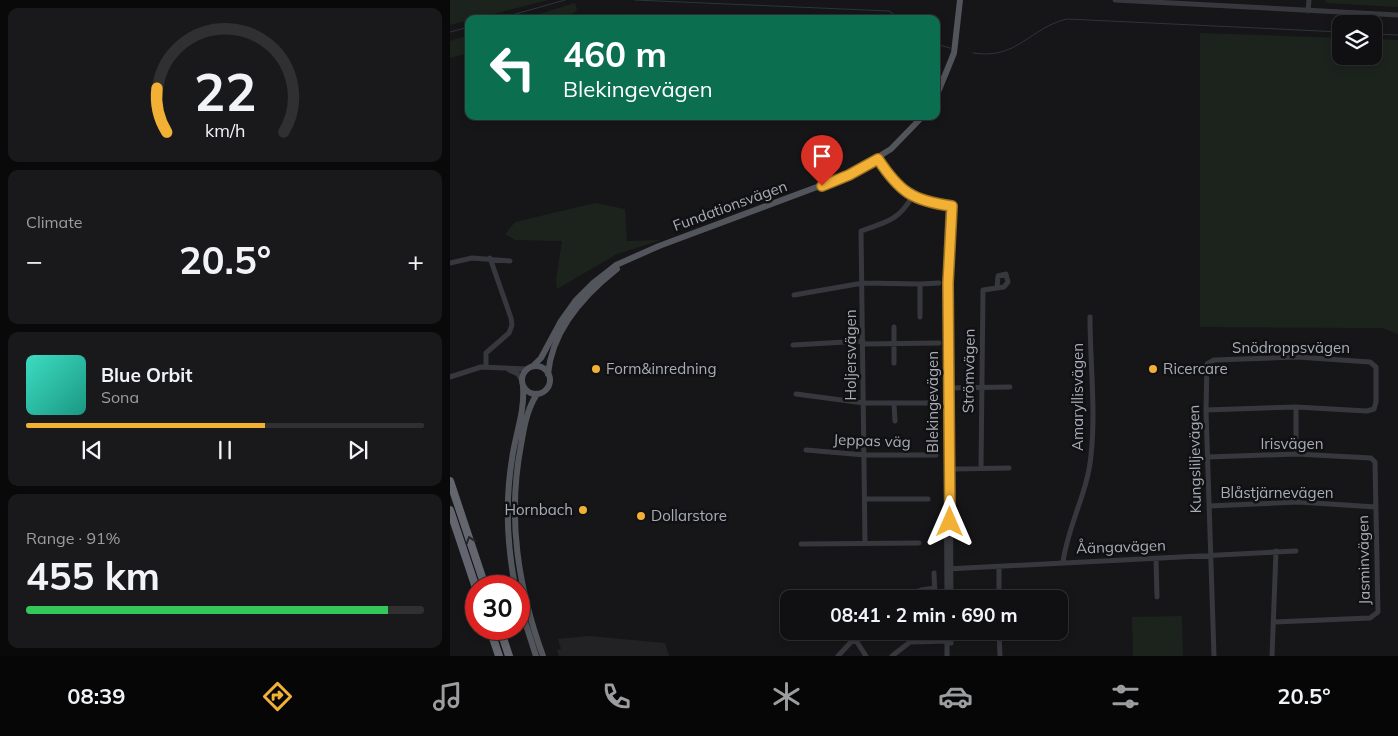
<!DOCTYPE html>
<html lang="en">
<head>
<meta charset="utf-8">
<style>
	:root { --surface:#101012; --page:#19191b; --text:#f1f3f6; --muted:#9c9d9f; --line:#303032; --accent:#f2b134 }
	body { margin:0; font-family:Mulish,sans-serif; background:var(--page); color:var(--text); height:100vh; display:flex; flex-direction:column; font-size:19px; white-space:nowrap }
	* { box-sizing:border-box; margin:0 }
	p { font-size:16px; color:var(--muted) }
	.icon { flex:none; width:28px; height:28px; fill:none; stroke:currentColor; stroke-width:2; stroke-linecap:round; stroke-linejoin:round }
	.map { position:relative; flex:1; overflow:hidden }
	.sheet { display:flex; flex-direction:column; gap:8px; padding:8px; background:#09090a; width:450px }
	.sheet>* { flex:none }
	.hud { position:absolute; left:15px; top:15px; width:475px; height:105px; border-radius:10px; box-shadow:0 2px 8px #0003,0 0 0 1px var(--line); background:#0b6e4f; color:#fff; overflow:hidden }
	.controls { position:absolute; left:882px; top:15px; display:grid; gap:10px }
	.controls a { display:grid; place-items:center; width:50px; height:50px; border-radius:10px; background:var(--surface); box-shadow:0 2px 8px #0003,0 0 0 1px var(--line); font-size:25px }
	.speed { position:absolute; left:15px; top:575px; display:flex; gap:10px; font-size:25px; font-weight:700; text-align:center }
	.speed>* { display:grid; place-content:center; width:65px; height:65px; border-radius:50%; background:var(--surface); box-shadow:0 2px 8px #0003,0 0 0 1px var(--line); line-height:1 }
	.speed .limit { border:8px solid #d22; background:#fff; color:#111 }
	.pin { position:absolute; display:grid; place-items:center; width:42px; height:42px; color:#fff; margin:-51px -21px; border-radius:50% 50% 50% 0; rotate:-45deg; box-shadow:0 0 5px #0007 }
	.pin .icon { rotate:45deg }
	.me { position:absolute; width:55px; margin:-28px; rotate:0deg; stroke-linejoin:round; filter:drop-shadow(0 0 4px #0008) }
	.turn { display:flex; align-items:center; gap:18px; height:105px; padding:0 15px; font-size:22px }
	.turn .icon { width:65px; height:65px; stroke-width:2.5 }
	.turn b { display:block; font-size:35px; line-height:42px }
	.big { font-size:38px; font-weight:700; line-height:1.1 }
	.sheet .widget { flex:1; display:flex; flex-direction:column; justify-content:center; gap:8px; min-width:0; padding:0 18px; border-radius:10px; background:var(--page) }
	.sheet .dial { align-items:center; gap:0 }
	.dial svg { height:130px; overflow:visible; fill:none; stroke:var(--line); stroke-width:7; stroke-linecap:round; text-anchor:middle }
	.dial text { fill:var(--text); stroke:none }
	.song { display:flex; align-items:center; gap:15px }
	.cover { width:60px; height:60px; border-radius:8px; background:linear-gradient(135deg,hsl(170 70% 55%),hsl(170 70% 35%)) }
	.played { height:5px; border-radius:2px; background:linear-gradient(90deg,var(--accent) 60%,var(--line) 60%) }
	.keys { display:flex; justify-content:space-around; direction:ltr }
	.heat { display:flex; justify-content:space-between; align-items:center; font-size:28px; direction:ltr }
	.charge { height:8px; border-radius:4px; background:linear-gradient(90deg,#34c759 91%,var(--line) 0) }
	.trip { position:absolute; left:330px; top:590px; width:288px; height:50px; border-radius:10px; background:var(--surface); box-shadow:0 2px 8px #0003,0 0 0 1px var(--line); font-weight:700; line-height:50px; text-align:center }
	.tab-bar { display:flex; height:80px; justify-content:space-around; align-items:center; background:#060607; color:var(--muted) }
	.tab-bar .icon { width:35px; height:35px }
	.tab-bar .selected { color:var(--accent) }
	.tab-bar b { font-size:22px; color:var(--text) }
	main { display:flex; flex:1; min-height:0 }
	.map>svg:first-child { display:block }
	.built { fill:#222225 }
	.green { fill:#1c231d }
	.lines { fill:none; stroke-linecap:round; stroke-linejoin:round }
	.stream { stroke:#2c353c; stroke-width:1 }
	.minor { stroke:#37383d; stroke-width:5 }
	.major { stroke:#53555c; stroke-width:6 }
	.highway { stroke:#63666e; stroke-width:8 }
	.oneway { stroke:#26262a }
	.route-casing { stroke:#9d7322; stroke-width:12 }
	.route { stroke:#f2b134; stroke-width:9 }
	.poi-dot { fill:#f2b134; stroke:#111113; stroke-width:2 }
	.labels { text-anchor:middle; stroke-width:5; stroke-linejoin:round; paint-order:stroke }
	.street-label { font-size:15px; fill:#a8adb8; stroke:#111113 }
	.poi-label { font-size:15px; fill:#a8adb8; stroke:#111113; text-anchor:start }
</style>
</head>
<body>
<main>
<section class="sheet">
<div class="widget dial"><svg viewBox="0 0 100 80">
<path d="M14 69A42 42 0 1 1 86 69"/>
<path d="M14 69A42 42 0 0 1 8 42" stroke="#f2b134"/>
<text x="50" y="56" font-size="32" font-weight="700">22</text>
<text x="50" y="72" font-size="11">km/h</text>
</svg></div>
<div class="widget"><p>Climate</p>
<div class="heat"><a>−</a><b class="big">20.5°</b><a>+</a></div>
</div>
<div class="widget">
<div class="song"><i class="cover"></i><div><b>Blue Orbit</b><p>Sona</p></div></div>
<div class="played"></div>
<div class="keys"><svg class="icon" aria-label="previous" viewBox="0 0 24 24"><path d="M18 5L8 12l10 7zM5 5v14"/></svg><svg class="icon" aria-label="pause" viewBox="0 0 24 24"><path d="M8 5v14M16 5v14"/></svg><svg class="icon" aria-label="next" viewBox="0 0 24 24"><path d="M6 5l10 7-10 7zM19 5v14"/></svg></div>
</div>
<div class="widget"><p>Range · 91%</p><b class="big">455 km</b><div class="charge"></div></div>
</section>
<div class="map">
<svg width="948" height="656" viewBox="0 0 948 656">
	<rect width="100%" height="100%" fill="#161618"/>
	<path class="built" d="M139,636l76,7 4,13h-110l-2,-6 4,-1 -3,-10z"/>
	<path class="green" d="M0,0h98l-98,25z
		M875,0h73v7l-71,-4z
		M125,3l2,8 -15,8h-39z
		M750,33l141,5v18h33v-17l24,1v294l-16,-6 -182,-1z
		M19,35v18l-19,5v-17z
		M145,203l30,6 2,32 34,-1 -44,14 -60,35 -1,-9 6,-39 -47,-1 -10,-6 10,-12z
		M732,616l1,40h-50l-1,-39z"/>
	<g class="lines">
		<path class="stream" d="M185,0l254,11 11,8
			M48,19l67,-19
			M0,32l19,-5
			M924,34l24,1
			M486,44l14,4
			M523,53c45,7 56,-25 94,-34l274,13"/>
		<path class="minor" d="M665,0l283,15
			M858,11l1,-11
			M428,159c21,33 34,42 74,46l-3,78 2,316
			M496,250l2,-45
			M0,263l22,-5 38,3
			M495,276l2,323
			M470,284l19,-1
			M344,295l69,-12 57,1v33
			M444,327v36
			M413,344l76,-1
			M343,345l70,-4
			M36,367v-14l23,-20 3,-8 -1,-7 -21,-60
			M59,370l9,4 3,5
			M0,377l31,-10 46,2
			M496,388l64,-1
			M346,394l68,9h65
			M444,404l1,17
			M846,407v47
			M756,410l90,-3 71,4 7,-2 2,-7v-35l-6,-5 -73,-5 -83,3 -7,4 -1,46 8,246
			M356,450l59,5h71
			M758,457l88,-3 75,4 4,4 3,150 -8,6 -96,4
			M531,468l2,-178 21,-3 4,-5 -2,-8 -8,2 -1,12
			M505,469l54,-1
			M415,499h63
			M759,506l89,-4 78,5
			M415,543l-4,-312c25,-9 37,-10 51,-34
			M351,544l118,-1
			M706,559l1,38
			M613,562c5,-37 25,-70 28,-107 5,-44 -1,-93 -1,-138
			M497,569l349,-18
			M484,573l1,26
			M447,599l24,-9 14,-2
			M549,599v-32
			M430,631l5,4 8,-4
			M485,631v10
			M497,631v25
			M501,631v12
			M549,631l1,25
			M402,641l3,-10
			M388,656l14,-15 5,1 9,14
			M442,656l18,-14 41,-1
			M822,656l4,-105"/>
		<path class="major" d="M486,97l18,-44 6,-53
			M72 380a14 14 0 1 1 28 0a14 14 0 1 1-28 0Z
			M83,366l8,-8 20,-37 15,-21 17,-17 23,-18 43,-19 190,-71 42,-26 32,-33
			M98,374c4,-43 36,-79 69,-105
			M87,394c-10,15 -13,33 -16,51 -14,73 -3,142 22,211
			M65,586c-8,-42 -10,-84 -3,-127 3,-24 13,-47 11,-72
			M69,603l17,53"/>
		<path class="highway" d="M0,481l35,105
			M0,510l26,78
			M40,629l9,27
			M50,629l9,27"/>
	</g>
	<defs><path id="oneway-chevron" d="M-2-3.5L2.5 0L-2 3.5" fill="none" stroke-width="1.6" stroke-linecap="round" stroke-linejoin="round" transform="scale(1.25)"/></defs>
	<use class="oneway" href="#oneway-chevron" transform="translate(20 540) rotate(-109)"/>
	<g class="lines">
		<g class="route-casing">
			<path id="route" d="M372,186l27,-11 29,-16c21,32 34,42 74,47l-4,77 2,239"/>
		</g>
		<use href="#route" class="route"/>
	</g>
	<g class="poi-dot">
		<circle cx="146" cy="369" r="5"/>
		<circle cx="703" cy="369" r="5"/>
		<circle cx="133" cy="510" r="5"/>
		<circle cx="191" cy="516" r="5"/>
	</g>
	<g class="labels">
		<g class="street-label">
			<text transform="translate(280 206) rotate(-20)" y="5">Fundationsvägen</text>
			<text x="841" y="353">Snödroppsvägen</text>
			<text transform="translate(401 355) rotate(-90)" y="5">Holjersvägen</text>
			<text transform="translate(519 371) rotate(-89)" y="5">Strömvägen</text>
			<text transform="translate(628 397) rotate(-90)" y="5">Amaryllisvägen</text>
			<text transform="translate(483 402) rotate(-90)" y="5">Blekingevägen</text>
			<text transform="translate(422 441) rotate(2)" y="5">Jeppas väg</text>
			<text x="842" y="449">Irisvägen</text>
			<text transform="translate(745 459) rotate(-91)" y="5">Kungsliljevägen</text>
			<text x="827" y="498">Blåstjärnevägen</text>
			<text transform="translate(671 547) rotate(-2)" y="5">Åängavägen</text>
			<text transform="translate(914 560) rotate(-91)" y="5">Jasminvägen</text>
		</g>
		<g class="poi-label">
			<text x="156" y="374">Form&amp;inredning</text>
			<text x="713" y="374">Ricercare</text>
			<text x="123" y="515" text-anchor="end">Hornbach</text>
			<text x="201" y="521">Dollarstore</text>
		</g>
	</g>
</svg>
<div class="controls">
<a><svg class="icon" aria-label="layers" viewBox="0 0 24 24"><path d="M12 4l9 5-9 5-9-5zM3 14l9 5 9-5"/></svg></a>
</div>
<div class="speed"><div class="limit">30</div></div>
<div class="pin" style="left:372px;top:186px;background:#d93025"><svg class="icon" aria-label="arrive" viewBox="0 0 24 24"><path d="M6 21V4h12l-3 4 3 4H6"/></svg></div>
<svg class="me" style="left:500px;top:522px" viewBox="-20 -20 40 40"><path d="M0-17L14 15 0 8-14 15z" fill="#f2b134" stroke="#fff" stroke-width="4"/></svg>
<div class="trip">08:41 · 2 min · 690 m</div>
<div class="hud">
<div class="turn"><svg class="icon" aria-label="left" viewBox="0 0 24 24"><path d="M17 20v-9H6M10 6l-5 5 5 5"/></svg><div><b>460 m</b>Blekingevägen</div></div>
</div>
</div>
</main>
<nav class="tab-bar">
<b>08:39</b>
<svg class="icon selected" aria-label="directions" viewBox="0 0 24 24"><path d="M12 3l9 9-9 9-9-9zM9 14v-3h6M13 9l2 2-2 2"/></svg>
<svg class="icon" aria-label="music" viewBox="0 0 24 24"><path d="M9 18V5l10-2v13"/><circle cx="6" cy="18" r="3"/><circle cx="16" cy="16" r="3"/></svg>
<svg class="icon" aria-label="phone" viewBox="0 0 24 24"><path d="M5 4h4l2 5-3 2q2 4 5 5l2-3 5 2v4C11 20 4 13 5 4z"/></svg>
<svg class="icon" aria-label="climate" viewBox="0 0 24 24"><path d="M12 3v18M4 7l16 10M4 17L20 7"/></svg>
<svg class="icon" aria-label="car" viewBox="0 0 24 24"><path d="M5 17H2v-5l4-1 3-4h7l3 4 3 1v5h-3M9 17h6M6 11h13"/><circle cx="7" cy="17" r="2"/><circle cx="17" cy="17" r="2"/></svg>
<svg class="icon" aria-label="filters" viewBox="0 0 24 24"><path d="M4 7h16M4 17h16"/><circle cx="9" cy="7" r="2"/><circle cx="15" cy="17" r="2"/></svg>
<b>20.5°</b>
</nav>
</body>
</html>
